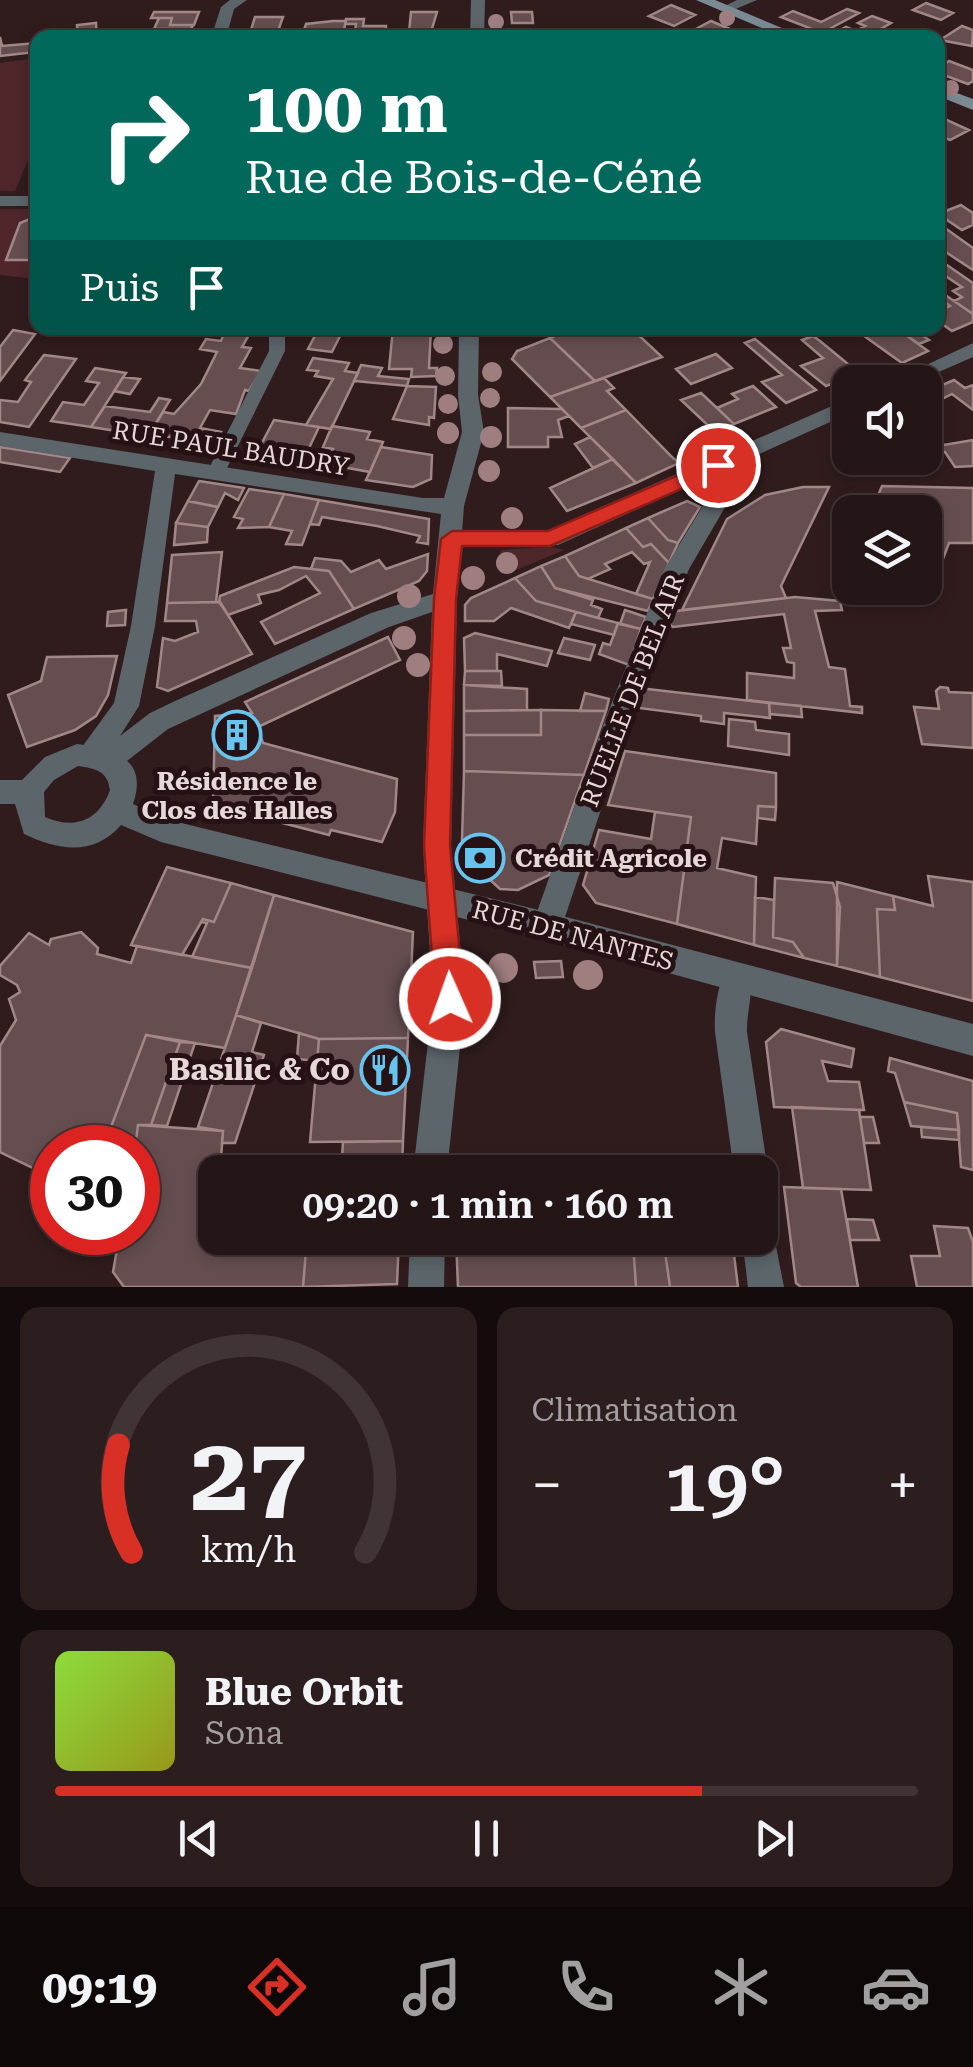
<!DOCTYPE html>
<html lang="fr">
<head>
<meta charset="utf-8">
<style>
	:root { --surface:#241516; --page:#2c1e1f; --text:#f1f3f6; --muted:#a39fa1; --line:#413435; --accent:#d93025 }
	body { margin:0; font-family:"Roboto Serif",serif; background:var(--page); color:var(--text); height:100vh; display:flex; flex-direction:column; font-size:38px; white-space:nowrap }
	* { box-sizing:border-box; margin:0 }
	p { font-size:32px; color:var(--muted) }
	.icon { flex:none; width:55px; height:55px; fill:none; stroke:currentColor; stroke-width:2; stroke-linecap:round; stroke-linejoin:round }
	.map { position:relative; height:1287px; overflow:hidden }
	.details { display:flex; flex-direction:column; gap:20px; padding:20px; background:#140c0c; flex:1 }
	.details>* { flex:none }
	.guide { position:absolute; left:30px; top:30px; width:915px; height:305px; border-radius:20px; box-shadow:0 5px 15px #0003,0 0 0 2px var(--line); background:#00695c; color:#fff; overflow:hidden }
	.tools { position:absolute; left:832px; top:365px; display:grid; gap:20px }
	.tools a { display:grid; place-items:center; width:110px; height:110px; border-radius:20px; background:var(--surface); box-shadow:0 5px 15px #0003,0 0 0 2px var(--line); font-size:50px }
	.speed { position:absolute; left:30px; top:1125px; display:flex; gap:20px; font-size:50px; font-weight:700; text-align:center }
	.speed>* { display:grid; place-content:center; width:130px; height:130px; border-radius:50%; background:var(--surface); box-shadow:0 5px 15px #0003,0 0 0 2px var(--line); line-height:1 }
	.speed .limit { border:15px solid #d22; background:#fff; color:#111 }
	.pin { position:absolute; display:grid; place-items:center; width:85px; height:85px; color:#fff; margin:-42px; border:5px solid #fff; border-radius:50%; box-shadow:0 2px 10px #0007 }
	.me { position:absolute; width:110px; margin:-55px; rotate:358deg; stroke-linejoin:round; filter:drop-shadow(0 0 8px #0008) }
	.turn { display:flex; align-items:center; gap:35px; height:210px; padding:0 50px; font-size:45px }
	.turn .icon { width:130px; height:130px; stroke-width:2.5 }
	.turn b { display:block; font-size:70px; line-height:85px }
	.then { display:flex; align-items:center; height:95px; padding:0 50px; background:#0003; gap:20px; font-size:38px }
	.big { font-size:75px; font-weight:600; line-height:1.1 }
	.details .widget { flex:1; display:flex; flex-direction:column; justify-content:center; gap:15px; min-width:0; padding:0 35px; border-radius:20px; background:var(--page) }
	.details .dial { align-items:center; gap:0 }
	.dial svg { height:260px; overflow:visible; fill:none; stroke:var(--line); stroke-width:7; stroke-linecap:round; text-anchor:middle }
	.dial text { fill:var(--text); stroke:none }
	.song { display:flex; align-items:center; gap:30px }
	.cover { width:120px; height:120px; border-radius:15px; background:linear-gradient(135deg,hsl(90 70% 55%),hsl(60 70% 35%)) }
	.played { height:10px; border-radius:5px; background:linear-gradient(90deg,var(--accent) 75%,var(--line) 75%) }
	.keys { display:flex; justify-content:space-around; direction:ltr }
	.heat { display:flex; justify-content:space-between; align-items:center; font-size:55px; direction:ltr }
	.details .tiles { flex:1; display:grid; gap:20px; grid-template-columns:1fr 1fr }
	.widget:last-child { grid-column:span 2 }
	.trip { position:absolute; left:198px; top:1155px; width:580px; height:100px; border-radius:20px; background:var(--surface); box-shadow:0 5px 15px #0003,0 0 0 2px var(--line); font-weight:600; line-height:100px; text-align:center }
	.tabs { display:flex; height:160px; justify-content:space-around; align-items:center; background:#0e0809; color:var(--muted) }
	.tabs .icon { width:70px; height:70px }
	.tabs .active { color:var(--accent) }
	.tabs b { font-size:45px; color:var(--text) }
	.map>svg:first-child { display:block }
	.green { fill:#4f262a }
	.building { fill:#664e50; stroke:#a28788; stroke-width:2.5 }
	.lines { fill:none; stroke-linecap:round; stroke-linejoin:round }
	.service { fill:#5b656a; fill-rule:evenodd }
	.minor { fill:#5b656a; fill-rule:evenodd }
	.tertiary { fill:#5b656a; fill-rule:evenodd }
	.secondary { fill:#7b8b93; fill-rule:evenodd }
	.tree { fill:#9f7e80 }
	.route { fill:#d93025; stroke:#8d1f18; stroke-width:2.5 }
	.labels { text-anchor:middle; stroke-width:10; stroke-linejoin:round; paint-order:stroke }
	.street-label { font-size:25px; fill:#e7d8d8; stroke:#261214 }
	.poi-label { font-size:25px; font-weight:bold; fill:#e7d8d8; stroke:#261214 }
	.near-poi-label { font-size:30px; font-weight:bold; fill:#e7d8d8; stroke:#261214; text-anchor:end }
</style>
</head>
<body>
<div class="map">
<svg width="973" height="1287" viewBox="0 0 973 1287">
	<rect width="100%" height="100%" fill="#301c1d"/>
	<path class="green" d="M37,58v90h-4l-18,43h-15v-128z
		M0,209h37v10l-17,4 -13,37h30v19l-37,-4z
		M551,547l13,3 -57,24 -8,-15 2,-9z"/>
	<path class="building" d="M926,3l27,10 -12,7 -28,-10z
		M671,5l24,10 -21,11 -25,-10z
		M847,9l12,4 -37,20 -41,-16 12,-6 28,11z
		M154,12h45l-5,13h-24l2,-7h-21z
		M411,12h26l-6,20h-22z
		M511,12h21l1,11h-21z
		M872,16l19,7 -26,15 -30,-5 11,-6 10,4 9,-5 -7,-3z
		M255,17h28l-6,17 -27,-1z
		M159,18h13l-2,7h23l-2,4h-37z
		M346,19h18l-1,7h23l-1,11h-31l2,-13h-11z
		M333,21h13l-3,13 -40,-1 3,-9z
		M711,21l26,11 -11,6h-12l-20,-8z
		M96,23l1,15h-19l-1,-13z
		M962,26l11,4 -1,16 -32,-6z
		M0,37l2,9 34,-3v9l-36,4z
		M949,61l24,9v11l-5,3 -30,-11v-4z
		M938,116l31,14 -19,10 -12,-6z
		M961,205l12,8v12l-11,5 -24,-16z
		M30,219h8v41h-32l14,-37z
		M938,223l35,25v22l-35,-23z
		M944,263l29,20v31l-19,-13 8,-4 -9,-6 9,-4 -24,-16v-6z
		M938,290l35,24v8l-21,9 -14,-10v-10l12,-5 -12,-9z
		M226,328h27l-11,19 9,1 -11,20 21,3 -12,20 -4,-1 -9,24 -26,-4 -10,18 21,4 -12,21 -32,-5 6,-9 -33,-5 13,-22 11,2 27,-30 16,-32 -17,-3 6,-10 15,2z
		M319,328h25l-12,24 -24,-3z
		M393,328h38l-2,40h8l-1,8 -25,1 1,-8h-23z
		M549,328h82l31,29 -67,24 -45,-43 7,-3z
		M853,328h43l32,23 -26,12z
		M896,328h15l18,12 -10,4z
		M13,330l22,4 -35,47v-34z
		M813,336l7,5 39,32 -33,13 -25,-20 22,-8 -21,-18z
		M550,338l45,43 -45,16 -38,-38 5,-8z
		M755,339l33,28 28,23 -30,13 -24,-21 20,-7 -37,-32z
		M716,354l16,14 -41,16 -15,-15z
		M44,355l32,4 -47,68 -29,-5v-22l18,2 13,-20 -6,-2z
		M313,358l36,5 -4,8 13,2 -27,56 -25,-4 27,-46 -18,-3 3,-5 -11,-1z
		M361,365l21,3 -4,8 31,3 -2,7 -53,-5z
		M95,368l31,5 -35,54 -40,-6 12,-19 21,3 15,-22 -13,-2z
		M123,377l17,2 -10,15 -16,-3z
		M604,378l10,10 -7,3 19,19 -45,18 -31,-31z
		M954,380l11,8 8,-3v25l-21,-16 -10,5 -9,-10z
		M407,386l29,1 -2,31 -5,-1v8l-36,-6z
		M753,386l23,21 -42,17 -17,-16 21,-9 -6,-5z
		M701,393l16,15 17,16 -19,8 -34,-32z
		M159,398l11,2 -22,36 -57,-9 14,-21 45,6z
		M508,408l54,1 7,7 -11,4 4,17h-14v10h-40z
		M626,410l46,47 7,6 -43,20 -55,-55z
		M929,412l9,12 -9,1 15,20 29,-5v26l-18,1 -10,-15 -20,4v-43z
		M274,420l45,7 -16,34 -47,-7z
		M332,426l38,6 -3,7 16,3 -13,30 -44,-8 7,-15 -10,-2z
		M590,437l23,22 -20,9 -18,-24z
		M0,447l70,11 -10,14 -60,-10z
		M381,447l51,8 -1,24 -18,8 -47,-7z
		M613,459l23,24 -69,28 -17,-23z
		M199,481l45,7 -6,12 -13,-7 -7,14 -30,-6z
		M882,486l91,2v55h-24l-11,29 -13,-4v-56h-54z
		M803,487h26l-48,99 5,12 -104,12 45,-91 38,-24z
		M249,489l35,5 -15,33 -31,1 5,-9 -9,-2z
		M284,494l35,6 -17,45 -16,-1 6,-13 -23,-4z
		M319,500l110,19 -1,25 -11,-2 3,-6 -43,-10 -55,-9 -3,8 -9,-1z
		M188,501l30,6 -10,20 -32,-4z
		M687,501l13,6 -22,36 -10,-3 -20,-22z
		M648,518l20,22 10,3 -9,20 -18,-19 -8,3 -17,-19z
		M176,523l32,4 -1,15 -33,3z
		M626,528l17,19 8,-3 18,19 -16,36 -17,-5 14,-32 -6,2 -12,-12 -27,12 5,5 -22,10 -9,-3 -14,-20z
		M222,552l-6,50 -49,1 5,-48z
		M428,554l-1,17 -8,10 -65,28 -25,-38 -18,-2 4,-11 26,3 10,11 28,-12 7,9z
		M565,556l14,20 74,23 -5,12 -93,-23 -14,-22z
		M541,566l14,22 38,12 -2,5 11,4 -4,9 -62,-17 -21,-23z
		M294,567l35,4 25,38 -79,35 -14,-22 59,-29 -14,-17 -27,14 -21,5 3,8 -33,12 -9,-13 1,-6z
		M515,578l21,23 40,11 -7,16 -58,-20 -17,13h-29v-16l6,-7z
		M795,597l45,4 2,9 -27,1 14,56 16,2 5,37 12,1v6l-115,-13v-27l47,5v-15l-7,-1 -4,-14h8l-7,-34 -111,13 -9,-6 4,-9z
		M220,602l32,52 -84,37 -11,-4 6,-49 12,3 23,-9 -2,-11h-31l2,-18z
		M126,610l-1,15 -18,1 1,-14z
		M625,610l21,7 -5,12 -21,-5z
		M576,612l42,11 -4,12 -43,-11z
		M618,623l23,6 -12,36 -30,-11 4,-11 7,2z
		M475,633l77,18 -5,15 -50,-12v17h-32l-1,-33z
		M388,637l12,23 -142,67 5,16 134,36 -2,33 -13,30 -51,-12 -2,5 -116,-30 2,-89 37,-3 -7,-11z
		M564,638l31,7 -5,15 -32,-7z
		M117,656l-9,39 -12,21 -21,14 -48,17 -19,-52 33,-14 6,-24z
		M465,671h36l1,15 -38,-1z
		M464,685l63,4v21l-63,1z
		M940,687l8,1 1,4 24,1v55l-51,-4 -8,-37 25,2 -3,-18z
		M639,688l130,15 1,15 -46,-5v11l-23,-3v-5l-69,-9z
		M585,693l24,6 -3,12h-26z
		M769,703l32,3 1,11 -32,-3z
		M541,710v25h-77v-24z
		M541,710l65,1 -22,64 -120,-4v-36h77z
		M729,719l26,3 1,8 33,4v21l-61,-9z
		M625,751l151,22v34l-18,-1 -2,38 -34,-6 -5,30 39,9 -2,68 -77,-21 14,-107 -83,-12z
		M464,771l120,4 -35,100 -31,15 -18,-1 -13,-12 -7,-19 5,-11 -23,-7z
		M758,806l18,1 -1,13 -17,-2z
		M655,812l36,5 -14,107 -81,-21 -13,-18 16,-55 52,9z
		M167,867l64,16 -17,39 -11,-3 -21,36 -51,-10z
		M928,876l45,6v119l-93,-24 -3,-68 18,1 -2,-14 40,10z
		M775,878l58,5 7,24 -3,59 -33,-8 -11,-16 -20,-5z
		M837,882l56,14 2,14 -18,-1 3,68 -43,-11z
		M231,883l43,12 -22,73 -60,-11 15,-34 -6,-1 2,-3 11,3z
		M274,895l139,37 -5,106 -89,1 -83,-24z
		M755,897l19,3 -1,37 20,5 11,16 -50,-13z
		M81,932l17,16 -1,6 34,9 6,-17 115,22 -27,80 -79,-13 -43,113h-51v22h-15l-37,-18v-106l16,-26 -7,-21 11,-7 -3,-7 -17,-10v-9l29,-33 20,12 2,-6z
		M561,961l2,16 -27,1 -2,-16z
		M236,1015l25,8 -9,29 12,3 -29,88h-13l1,-12 -25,-4z
		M781,1029l73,20 -3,18 -29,-6 6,20 31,1 5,28 -90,-3 -8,-65z
		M299,1033l20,6 -2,22 -20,-2z
		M146,1035l34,7 -29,83h-13l-3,23h-32z
		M408,1038l-5,103 -93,1 9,-103z
		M180,1042l15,1 -28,83 -16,-1z
		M890,1058l83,23v89l-12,-3 -4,-54 -53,-11 -9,-29 -7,-2z
		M904,1102l53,11 2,17 -48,-4z
		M792,1107l67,3 12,80 -68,-2z
		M860,1117h13l6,26h-15z
		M138,1125l85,6 -2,28 10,1 -2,12h-14v66h92l-4,49h-179l-11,-15 7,-40h18l-3,-84z
		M921,1127l38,3v10l-37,-3z
		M403,1141l-1,31h-61l2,-30z
		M784,1187l57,2 17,98h-57l-5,-4z
		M847,1219l26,1 6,20h-29z
		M934,1226l34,2 5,14v45h-56l-6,-31h29z
		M307,1238h92l-2,46 -94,3z
		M456,1238h171v5h6l3,44h-178z
		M627,1238h36l7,49h-34l-3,-44h-6z
		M663,1238h69l6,49h-68z"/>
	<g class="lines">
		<path class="service" d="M277,329l8,5v17l-61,123 -3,4h-12l-3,-4 63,-123v-17z"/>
		<path class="minor" d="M230,0h17l-13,9 -8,29h-15l10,-31z
			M471,0h14l-1,38h-14z
			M737,0h20l-31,13 -7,-4z
			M0,196h38v10h-38z
			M459,328h20l-1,67 6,37 -20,74 -7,93 -6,247 14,153 -18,173h-34l20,-173 -10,-153 9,-234 -43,15 -221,102 -50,39 -10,3 -26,-8 -3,-8 3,-8 32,-44 17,-77 24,-155 -155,-25v-14l423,66h21l18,-66 -4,-37zM175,474l266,40 -8,80 -62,19 -196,88 -25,12 -30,23 19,-30 16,-80z
			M718,458l8,2 15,20 -52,89 -58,151 -69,206 -4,10 -11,4 -11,-4 -4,-10 73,-206 60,-152 53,-87 -11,-16z
			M737,964l11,5c8,18 -2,42 -1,63l21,140 -8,13v-13h-26l-19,-140c-1,-22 2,-43 11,-63z
			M760,1220l12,6 12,61h-36l-6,-49h18z
			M410,1238h35l-1,49h-36z"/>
		<path class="tertiary" d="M973,343v14l-57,25h-26z
			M850,398v15l-292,132 -106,2 -12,-8 12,-8h95z
			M77,744c36,5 72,14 56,60l32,15 382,93 426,112v32l-426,-116 -386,-98 -40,-17c-28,32 -63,25 -97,9l-9,-30h-15v-24h22l23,-23zM78,766c18,3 29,4 32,24 -11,31 -36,40 -65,27l-1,-25 10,-12z"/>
		<path class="secondary" d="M696,0h19l91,38h-21z
			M938,86l35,13v11l-35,-14z"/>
	</g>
	<g class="tree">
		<circle cx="727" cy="18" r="8"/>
		<circle cx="496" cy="22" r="8"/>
		<circle cx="951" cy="88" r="8"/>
		<circle cx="443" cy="344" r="10"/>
		<circle cx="492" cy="372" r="10"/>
		<circle cx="445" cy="376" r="10"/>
		<circle cx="490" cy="398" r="10"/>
		<circle cx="448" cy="404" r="10"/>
		<circle cx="448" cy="433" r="11"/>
		<circle cx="491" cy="437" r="11"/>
		<circle cx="489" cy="471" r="11"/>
		<circle cx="512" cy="518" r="11"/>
		<circle cx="507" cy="563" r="11"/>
		<circle cx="473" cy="578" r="12"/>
		<circle cx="409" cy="596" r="12"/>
		<circle cx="404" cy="638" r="12"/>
		<circle cx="418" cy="665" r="12"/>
		<circle cx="503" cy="968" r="15"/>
		<circle cx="588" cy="975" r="15"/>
	</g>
	<path class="route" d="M718,458l10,7 -3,5 -175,76h-88l-6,53 -6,247 14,153 -4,10 -10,4 -11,-4 -4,-10 -11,-153 10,-247 7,-60 11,-8h96z"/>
	<defs>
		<g id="building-ring" transform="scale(2.5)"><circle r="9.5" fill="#261214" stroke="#66c4ef" stroke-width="1.5"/><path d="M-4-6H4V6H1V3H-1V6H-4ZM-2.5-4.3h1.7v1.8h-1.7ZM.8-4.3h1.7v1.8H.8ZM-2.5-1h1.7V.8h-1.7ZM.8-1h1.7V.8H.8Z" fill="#66c4ef"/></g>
		<g id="bank-ring" transform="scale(2.5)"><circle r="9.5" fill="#261214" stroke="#66c4ef" stroke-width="1.5"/><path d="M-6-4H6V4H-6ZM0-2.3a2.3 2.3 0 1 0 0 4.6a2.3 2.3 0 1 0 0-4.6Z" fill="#66c4ef"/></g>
		<g id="restaurant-ring" transform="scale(2.5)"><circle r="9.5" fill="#261214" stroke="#66c4ef" stroke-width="1.5"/><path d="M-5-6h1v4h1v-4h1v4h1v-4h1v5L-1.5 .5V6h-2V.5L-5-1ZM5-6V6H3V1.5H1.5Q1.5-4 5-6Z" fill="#66c4ef"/></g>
	</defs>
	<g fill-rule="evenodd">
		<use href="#building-ring" x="237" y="735"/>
		<use href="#bank-ring" x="480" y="858"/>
		<use href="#restaurant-ring" x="385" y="1070"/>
	</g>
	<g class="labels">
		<g class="street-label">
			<text transform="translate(231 448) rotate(9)" y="9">RUE PAUL BAUDRY</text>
			<text transform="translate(632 690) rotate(-69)" y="9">RUELLE DE BEL AIR</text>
			<text transform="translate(573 935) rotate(15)" y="9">RUE DE NANTES</text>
		</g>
		<g class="poi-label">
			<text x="237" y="790">Résidence le<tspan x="237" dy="29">Clos des Halles</tspan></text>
			<text x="515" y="867" text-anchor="start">Crédit Agricole</text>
		</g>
		<g class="near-poi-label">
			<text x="350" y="1080">Basilic &amp; Co</text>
		</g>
	</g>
</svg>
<div class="tools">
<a><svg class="icon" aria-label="sound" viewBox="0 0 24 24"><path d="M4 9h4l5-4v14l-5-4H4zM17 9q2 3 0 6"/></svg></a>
<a><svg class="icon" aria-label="layers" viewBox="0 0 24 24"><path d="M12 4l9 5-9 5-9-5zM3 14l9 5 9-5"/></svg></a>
</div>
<div class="speed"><div class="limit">30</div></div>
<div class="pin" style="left:718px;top:465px;background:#d93025"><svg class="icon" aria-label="arrive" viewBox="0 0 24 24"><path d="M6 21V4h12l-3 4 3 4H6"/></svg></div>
<svg class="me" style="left:450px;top:999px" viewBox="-20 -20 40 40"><circle r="17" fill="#d93025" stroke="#fff" stroke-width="3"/><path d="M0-11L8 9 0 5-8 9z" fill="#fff"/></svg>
<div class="trip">09:20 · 1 min · 160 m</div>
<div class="guide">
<div class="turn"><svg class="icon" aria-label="right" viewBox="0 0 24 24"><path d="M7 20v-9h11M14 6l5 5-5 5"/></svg><div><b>100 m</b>Rue de Bois-de-Céné</div></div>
<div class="then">Puis<svg class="icon" aria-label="arrive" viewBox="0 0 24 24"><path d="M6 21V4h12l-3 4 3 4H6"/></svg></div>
</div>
</div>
<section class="details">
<div class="tiles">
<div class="widget dial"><svg viewBox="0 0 100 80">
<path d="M14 69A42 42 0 1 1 86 69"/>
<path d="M14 69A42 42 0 0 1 10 36" stroke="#d93025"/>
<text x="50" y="56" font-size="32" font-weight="700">27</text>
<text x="50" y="72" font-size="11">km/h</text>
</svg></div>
<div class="widget"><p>Climatisation</p>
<div class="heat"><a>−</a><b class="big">19°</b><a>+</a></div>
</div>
<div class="widget">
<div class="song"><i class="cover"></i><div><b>Blue Orbit</b><p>Sona</p></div></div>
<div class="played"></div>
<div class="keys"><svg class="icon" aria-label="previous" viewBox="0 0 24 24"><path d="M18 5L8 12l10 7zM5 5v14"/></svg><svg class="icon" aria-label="pause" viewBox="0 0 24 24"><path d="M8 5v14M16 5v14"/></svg><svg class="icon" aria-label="next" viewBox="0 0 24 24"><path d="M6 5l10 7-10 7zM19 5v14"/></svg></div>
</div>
</div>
</section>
<nav class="tabs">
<b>09:19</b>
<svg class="icon active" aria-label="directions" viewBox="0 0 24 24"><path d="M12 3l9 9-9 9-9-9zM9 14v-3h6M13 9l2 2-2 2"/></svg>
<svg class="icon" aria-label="music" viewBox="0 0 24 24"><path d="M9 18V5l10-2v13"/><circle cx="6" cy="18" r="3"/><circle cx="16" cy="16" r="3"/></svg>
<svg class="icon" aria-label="phone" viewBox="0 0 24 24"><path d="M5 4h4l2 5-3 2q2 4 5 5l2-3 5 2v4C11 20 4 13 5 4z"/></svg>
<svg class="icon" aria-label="climate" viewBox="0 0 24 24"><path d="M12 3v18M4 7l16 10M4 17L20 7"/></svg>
<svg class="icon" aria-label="car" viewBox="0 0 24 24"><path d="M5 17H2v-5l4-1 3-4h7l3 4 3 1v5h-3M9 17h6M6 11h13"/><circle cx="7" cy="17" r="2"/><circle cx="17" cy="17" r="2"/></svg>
</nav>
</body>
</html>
